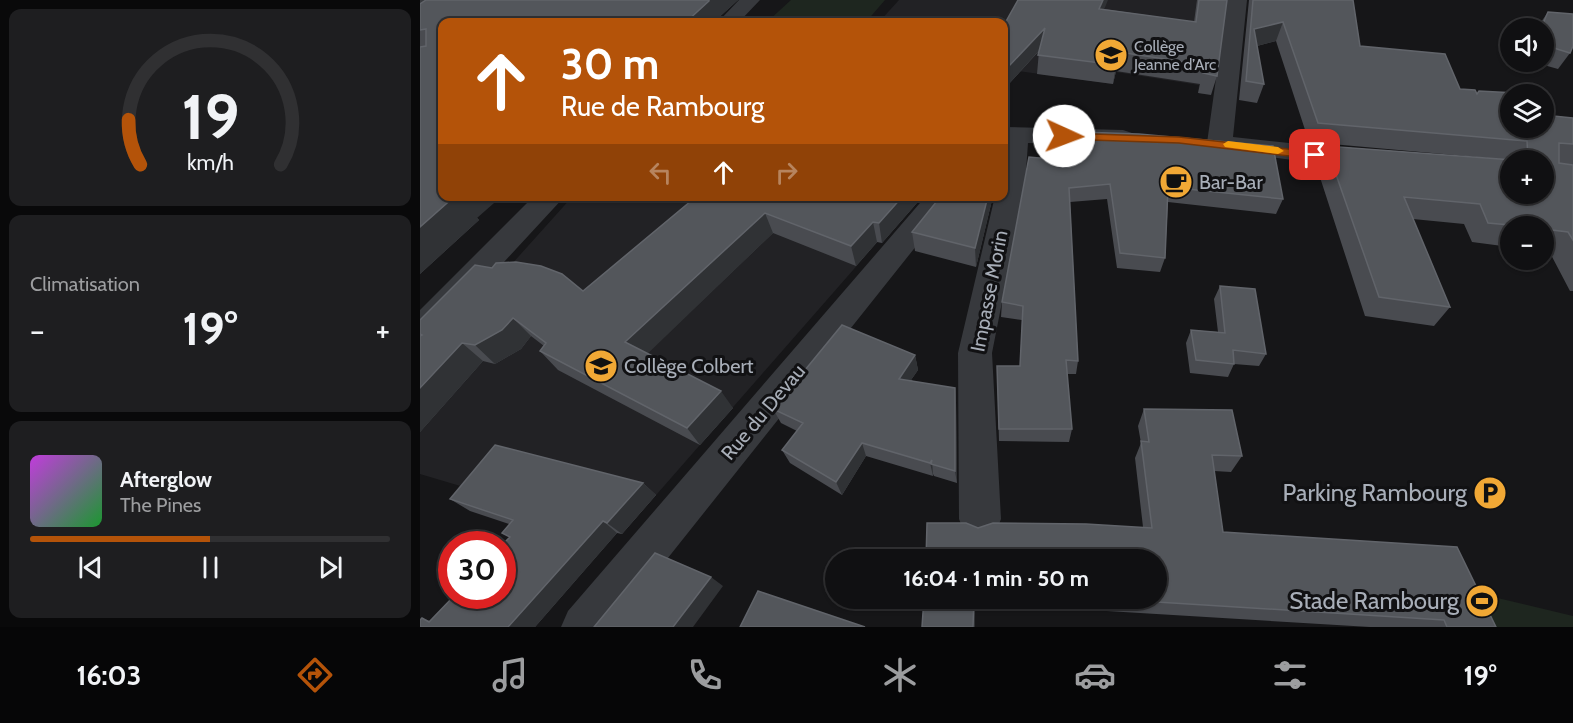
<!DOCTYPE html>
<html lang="fr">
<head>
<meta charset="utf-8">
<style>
	:root { --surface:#101012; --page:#1e1e20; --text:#f1f3f6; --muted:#9c9d9f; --line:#303032; --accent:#b45309 }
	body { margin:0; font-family:Cabin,sans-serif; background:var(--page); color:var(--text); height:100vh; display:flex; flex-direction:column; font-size:22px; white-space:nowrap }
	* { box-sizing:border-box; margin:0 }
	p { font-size:20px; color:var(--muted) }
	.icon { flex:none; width:33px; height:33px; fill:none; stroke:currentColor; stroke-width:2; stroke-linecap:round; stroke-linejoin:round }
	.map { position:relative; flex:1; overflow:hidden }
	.sheet { display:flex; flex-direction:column; gap:9px; padding:9px; background:#09090a; width:420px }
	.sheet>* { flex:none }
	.guide { position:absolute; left:18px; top:18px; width:570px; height:183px; border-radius:12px; box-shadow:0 2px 4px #0004,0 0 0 2px var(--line); background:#b45309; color:#fff; overflow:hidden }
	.tools { position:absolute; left:1080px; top:18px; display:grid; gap:12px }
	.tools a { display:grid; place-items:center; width:54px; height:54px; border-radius:50%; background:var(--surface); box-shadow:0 2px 4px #0004,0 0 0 2px var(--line); font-size:30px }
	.speed { position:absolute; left:18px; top:531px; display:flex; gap:12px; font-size:30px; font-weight:700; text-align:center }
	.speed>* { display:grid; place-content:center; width:78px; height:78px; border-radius:50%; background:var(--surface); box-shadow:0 2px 4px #0004,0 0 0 2px var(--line); line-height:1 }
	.speed .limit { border:9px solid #d22; background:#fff; color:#111 }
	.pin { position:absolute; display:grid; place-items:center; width:51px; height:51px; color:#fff; margin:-26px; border-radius:12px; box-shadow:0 3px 9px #0006 }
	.me { position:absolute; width:66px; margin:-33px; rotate:92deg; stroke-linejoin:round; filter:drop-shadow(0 0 4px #0008) }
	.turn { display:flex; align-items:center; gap:21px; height:126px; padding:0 24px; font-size:27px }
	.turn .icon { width:78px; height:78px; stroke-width:2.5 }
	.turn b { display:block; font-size:42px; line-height:51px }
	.lanes { display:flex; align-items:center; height:57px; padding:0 24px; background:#0003; justify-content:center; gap:30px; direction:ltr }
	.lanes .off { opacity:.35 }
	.big { font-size:45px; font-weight:700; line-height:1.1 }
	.sheet .card { flex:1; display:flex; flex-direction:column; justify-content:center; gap:9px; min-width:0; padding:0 21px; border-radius:12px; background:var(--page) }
	.sheet .dial { align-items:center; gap:0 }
	.dial svg { height:156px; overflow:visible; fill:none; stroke:var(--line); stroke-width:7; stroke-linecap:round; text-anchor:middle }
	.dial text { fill:var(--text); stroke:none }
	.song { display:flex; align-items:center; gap:18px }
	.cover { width:72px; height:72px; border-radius:9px; background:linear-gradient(135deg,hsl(290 70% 55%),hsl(130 70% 35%)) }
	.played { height:6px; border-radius:3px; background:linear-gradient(90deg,var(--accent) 50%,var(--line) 50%) }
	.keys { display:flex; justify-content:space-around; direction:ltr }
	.heat { display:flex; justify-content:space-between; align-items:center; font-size:33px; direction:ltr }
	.trip { position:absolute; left:405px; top:549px; width:342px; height:60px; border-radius:30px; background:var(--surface); box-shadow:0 2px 4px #0004,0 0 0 2px var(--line); font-weight:700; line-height:60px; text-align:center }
	.dock { display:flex; height:96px; justify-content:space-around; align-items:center; background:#060607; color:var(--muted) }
	.dock .icon { width:42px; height:42px }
	.dock .current { color:var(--accent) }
	.dock b { font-size:27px; color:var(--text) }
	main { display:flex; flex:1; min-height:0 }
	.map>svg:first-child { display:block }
	.built { fill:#222225 }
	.green { fill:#1e261f }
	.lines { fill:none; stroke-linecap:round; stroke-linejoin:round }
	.minor { fill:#37393d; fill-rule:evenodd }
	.wall { fill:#494b50; fill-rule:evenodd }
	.shaded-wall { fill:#303235 }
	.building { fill:#53565b; stroke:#61646a; stroke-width:1.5 }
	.route { fill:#b45309; stroke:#753606; stroke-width:1.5 }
	.slow { fill:#f59e0b }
	.labels { text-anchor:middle; stroke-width:6; stroke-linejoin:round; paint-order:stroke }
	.far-poi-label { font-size:16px; fill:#a8aeb8; stroke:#111113; text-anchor:start }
	.poi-label { font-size:20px; fill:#a8aeb8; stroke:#111113; text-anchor:start }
	.street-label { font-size:20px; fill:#a8aeb8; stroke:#111113 }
	.near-poi-label { font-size:24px; fill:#a8aeb8; stroke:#111113; text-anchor:end }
</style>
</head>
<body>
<main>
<section class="sheet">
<div class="card dial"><svg viewBox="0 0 100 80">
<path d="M14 69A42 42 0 1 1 86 69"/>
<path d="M14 69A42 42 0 0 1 8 46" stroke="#b45309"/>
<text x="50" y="56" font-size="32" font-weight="700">19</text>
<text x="50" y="72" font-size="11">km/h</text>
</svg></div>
<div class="card"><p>Climatisation</p>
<div class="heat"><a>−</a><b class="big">19°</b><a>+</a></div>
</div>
<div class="card">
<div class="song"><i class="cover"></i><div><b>Afterglow</b><p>The Pines</p></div></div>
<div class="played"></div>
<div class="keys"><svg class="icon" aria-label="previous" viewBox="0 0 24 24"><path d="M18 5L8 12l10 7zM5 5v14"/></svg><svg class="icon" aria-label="pause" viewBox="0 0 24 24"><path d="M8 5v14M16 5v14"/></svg><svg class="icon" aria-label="next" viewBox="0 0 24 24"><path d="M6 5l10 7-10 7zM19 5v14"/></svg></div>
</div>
</section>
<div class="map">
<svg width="1153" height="627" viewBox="0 0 1153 627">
	<rect width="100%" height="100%" fill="#161618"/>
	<path class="built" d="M479,0h326l-18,94 -9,-1 1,-8 -83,-13 -3,12 -109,-15v-47h-125z
		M152,197h345l-295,337 -202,-60v-96l73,-93z"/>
	<path class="green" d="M371,0h94l-19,22h-99z
		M1027,586l126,30v11h-105z"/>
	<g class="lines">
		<path class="minor" d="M0,0h15l-8,7 -7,2z
			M319,0h21l-21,22h-21z
			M807,0h20l-14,137 132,14 9,2 4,6 -4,6 -9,2 -50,-4 -104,-14 -4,-6z
			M584,127l119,3 9,3 4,5 -4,5 -9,3 -95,-3 -3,42 -33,168 9,166 -6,15 -15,6 -15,-6 -6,-15 -1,-166 37,-157h9z
			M114,196h31l-133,144 -12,4v-34z
			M506,196h30l-343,431h-52l7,-16z"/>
	</g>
	<path class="wall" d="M6,0h312l-22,20 -274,2 35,196 2,2 -59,54v-270z
		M777,0h30l-10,76 -6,19 -13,-2 2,-9 -84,-13 -3,13 -76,-10 2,-23 -31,34 -4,-3v-57l100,-16 90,13z
		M829,0h104l7,46 100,43 17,5 33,34 63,-10v173h-3l-21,-40h-5v-25h-34v21l-38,-5 -8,-18 -51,-5 37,88 -16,19 -69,-10 -49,-151 10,-19 173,13 -190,-17 -33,-101 -19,5 7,38 -7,19 -18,-3zM1090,160h34l-34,34z
		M1128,12l22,41 -12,16 -25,-7h11v-34h-7z
		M609,157l254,42 -7,15 -108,-12 -3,56 -5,14 -43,-4 -10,-69 -37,3 8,159 -2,13h-9l5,55 -3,13 -70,-1 -2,-75h23l2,-46 -21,-3 1,-15z
		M277,196h226l-41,47 -5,-1 -21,24 -83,-33 -126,120 86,55 -33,37 -142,-75 -18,-19 4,-5 -13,-10 -10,13 -26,15 -12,-3 -63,71v-112l163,-29z
		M521,196h52l-17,71 -61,-16 -3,-19z
		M800,286l46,68 -7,12 -25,-2 -6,13 -38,-4 -4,-30 5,-13 27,2 -4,-33z
		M495,355l3,15 -7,10 45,22 1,81 -23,-7 -1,-2v2l-67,-20 -24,39 -52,-32 -8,-13 15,-19 -16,-8 -8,-14z
		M724,409l98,47 -11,16 -17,-1 9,61 273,95h-126l-395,-24v24h-53l2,-29h232l-178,-70 165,-1 -8,-69 6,-15 -3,-17z
		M223,483l13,12 -34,39 -5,-1 -82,94h-115l2,-9 8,3 79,-84v-13l-39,-13 -20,-12z"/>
	<path class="shaded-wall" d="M289,0h29l-22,20 1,2h-31z
		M683,0h5l-11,27 2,-18z
		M863,22l-7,19 -27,7 5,-19z
		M625,28l-2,18 -35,39 1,-19z
		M699,52l-3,19 -3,13 3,-19z
		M35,196h47l-25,22 2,2 -59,54v-47z
		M483,196h20l-41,47 -3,-20z
		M568,196h5l-17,71 -1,-19z
		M345,213l8,20 -133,128 -15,-19z
		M453,222l4,20 -21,24 -5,-20z
		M93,318l18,18 -10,13 -26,15 -20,-19z
		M42,343l21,18 -63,71v-44z
		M495,355l3,15 -16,23 -3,-14z
		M535,388l1,14 1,81 -2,-12z
		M301,391l12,17 -33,37 -13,-17z
		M442,443l4,13 -24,39 -6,-13z
		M512,460l1,14v2l-3,-13z
		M223,483l13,12 -34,39 -15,-11z
		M183,521l14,12 -82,94h-27z
		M291,577l12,9 -30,41h-20z
		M554,598l1,5v24h-2z"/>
	<path class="building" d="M6,0h283v1l-23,21h-244v174h13l-35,31v-180l6,-1v-17l-6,1v-26z
		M598,0h85l-4,9 97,13 3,-22h28l-10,76 -14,-3 2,-8 -86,-13 -3,13 -78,-10 7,-27 -36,38 -5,-4v-37z
		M833,0h100l7,46 85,8 15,35 15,1 2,4 2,-3 37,2 1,1h-7v34h34v-13l29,3v26l-14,-1v20l14,2v75l-5,-8 -24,-3v-3h-23l-33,-3 -8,-19 -76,-7 46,110 -71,-10 -53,-151 187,14h-3v34h34v-34h-17l1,-1 -1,-18 -209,-18 -35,-101 -29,7 10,55 -18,-3z
		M1128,12l25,2v32l-3,7 -26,-8v-17h-3z
		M660,132l59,2 134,12 10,53 -115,-12 -3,71 -45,-5 -10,-69 -41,4 9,173 -12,-1 6,69h-73l-2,-63h23l3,-60 -21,-4 27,-145 45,4z
		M277,196h206l-24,27 -6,-1 -22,24 -86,-33 -140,129 96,49 -34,37 -147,-77 6,-8 -33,-25 -11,12 -27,15 -13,-2 -42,45v-52l2,-1 -2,-1v-14l55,-55 17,3 4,-5 20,-1 25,4 21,8 21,17z
		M521,196h47l-13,52 -63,-16z
		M800,286l35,3 11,65 -33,-4 1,14 -38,-4 -5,-30 34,3z
		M422,325l73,30 -16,24 56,9v83l-24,-7 1,-4 -2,3 -68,-20 -26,39 -54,-32 21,-27 -30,-14z
		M724,409l88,1 10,46 -30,-1 11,77 234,15 39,80h-49l-3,-7 -351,-22h63v-38h-230l1,-37h39l12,5 15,-5 93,1 66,4 -11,-87 8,1z
		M75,445l148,38 -36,40 -4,-2 -95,106h-88v-7l2,-2 7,4 25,-26h48v-51l8,-8 -8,-4 11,-13 -63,-21z
		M235,553l56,24 -38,50h-79z
		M338,591l107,36h-125z
		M504,598h50l-1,29h-51z"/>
	<path class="route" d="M644,133l115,4 136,15 5,3 -5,4 -136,-16 -118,-4 -2,-3z"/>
	<path class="slow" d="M808,141l50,6 6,4 -6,3 -53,-7 -2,-3z"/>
	<defs>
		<g id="school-disc" transform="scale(1.725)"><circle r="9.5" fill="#f1a835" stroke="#111113"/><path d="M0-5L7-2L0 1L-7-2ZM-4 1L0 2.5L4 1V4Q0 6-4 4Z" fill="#111"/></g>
		<g id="cafe-disc" transform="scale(1.725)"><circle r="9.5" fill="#f1a835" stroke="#111113"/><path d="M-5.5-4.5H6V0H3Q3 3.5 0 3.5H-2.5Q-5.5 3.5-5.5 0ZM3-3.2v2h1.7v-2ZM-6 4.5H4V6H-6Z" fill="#111"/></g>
		<g id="parking-disc" transform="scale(1.725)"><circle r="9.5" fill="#f1a835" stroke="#111113"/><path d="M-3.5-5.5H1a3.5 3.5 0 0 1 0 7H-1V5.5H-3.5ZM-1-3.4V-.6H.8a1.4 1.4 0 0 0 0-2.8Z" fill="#111"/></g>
		<g id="stadium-disc" transform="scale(1.725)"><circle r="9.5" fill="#f1a835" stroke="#111113"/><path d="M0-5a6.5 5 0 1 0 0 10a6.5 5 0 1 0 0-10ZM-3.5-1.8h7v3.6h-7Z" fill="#111"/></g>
	</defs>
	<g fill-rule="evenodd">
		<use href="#school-disc" x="691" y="55"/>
		<use href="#cafe-disc" x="756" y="182"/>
		<use href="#school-disc" x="181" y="366"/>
		<use href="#parking-disc" x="1070" y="493"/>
		<use href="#stadium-disc" x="1062" y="601"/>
	</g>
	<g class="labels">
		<g class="far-poi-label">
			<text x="714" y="52">Collège<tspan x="714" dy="18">Jeanne d’Arc</tspan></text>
		</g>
		<g class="poi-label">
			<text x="779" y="189">Bar-Bar</text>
			<text x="204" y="373">Collège Colbert</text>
		</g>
		<g class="street-label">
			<text transform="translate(569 291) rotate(-79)" y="7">Impasse Morin</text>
			<text transform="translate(343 412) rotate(-50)" y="7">Rue du Devau</text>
		</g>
		<g class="near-poi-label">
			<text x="1047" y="501">Parking Rambourg</text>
			<text x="1039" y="609">Stade Rambourg</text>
		</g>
	</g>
</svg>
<div class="tools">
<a><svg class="icon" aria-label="sound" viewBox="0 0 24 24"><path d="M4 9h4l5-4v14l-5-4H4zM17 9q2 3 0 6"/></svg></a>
<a><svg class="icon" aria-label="layers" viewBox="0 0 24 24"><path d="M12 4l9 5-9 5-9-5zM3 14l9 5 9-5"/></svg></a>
<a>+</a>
<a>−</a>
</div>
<div class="speed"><div class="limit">30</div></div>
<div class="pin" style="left:895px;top:155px;background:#d93025"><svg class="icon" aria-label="arrive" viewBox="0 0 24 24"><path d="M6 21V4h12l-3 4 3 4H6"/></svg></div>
<svg class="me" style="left:644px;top:136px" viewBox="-20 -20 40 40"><circle r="19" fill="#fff"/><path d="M0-13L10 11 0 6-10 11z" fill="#b45309"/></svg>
<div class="trip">16:04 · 1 min · 50 m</div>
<div class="guide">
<div class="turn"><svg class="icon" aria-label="ahead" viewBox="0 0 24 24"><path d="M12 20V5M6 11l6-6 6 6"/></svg><div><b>30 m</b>Rue de Rambourg</div></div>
<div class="lanes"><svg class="icon off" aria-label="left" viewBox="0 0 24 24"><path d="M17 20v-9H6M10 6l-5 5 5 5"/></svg><svg class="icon" aria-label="ahead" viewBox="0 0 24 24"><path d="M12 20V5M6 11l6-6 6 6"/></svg><svg class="icon off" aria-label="right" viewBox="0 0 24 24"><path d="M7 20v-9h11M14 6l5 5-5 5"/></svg></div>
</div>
</div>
</main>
<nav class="dock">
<b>16:03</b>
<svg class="icon current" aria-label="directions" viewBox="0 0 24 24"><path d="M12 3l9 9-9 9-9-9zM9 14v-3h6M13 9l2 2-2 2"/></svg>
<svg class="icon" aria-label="music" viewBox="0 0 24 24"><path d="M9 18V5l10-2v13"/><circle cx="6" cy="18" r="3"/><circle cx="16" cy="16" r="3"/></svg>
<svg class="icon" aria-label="phone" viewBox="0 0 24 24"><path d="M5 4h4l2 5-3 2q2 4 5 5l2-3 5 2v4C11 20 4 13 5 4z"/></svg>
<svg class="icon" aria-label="climate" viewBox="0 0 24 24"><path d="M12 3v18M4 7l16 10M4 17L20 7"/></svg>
<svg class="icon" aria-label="car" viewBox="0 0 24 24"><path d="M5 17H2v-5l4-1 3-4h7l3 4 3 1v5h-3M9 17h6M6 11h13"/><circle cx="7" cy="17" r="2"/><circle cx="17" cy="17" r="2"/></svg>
<svg class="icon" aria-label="filters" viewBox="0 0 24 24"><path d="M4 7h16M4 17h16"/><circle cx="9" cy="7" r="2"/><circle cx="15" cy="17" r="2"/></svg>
<b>19°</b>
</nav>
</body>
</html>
